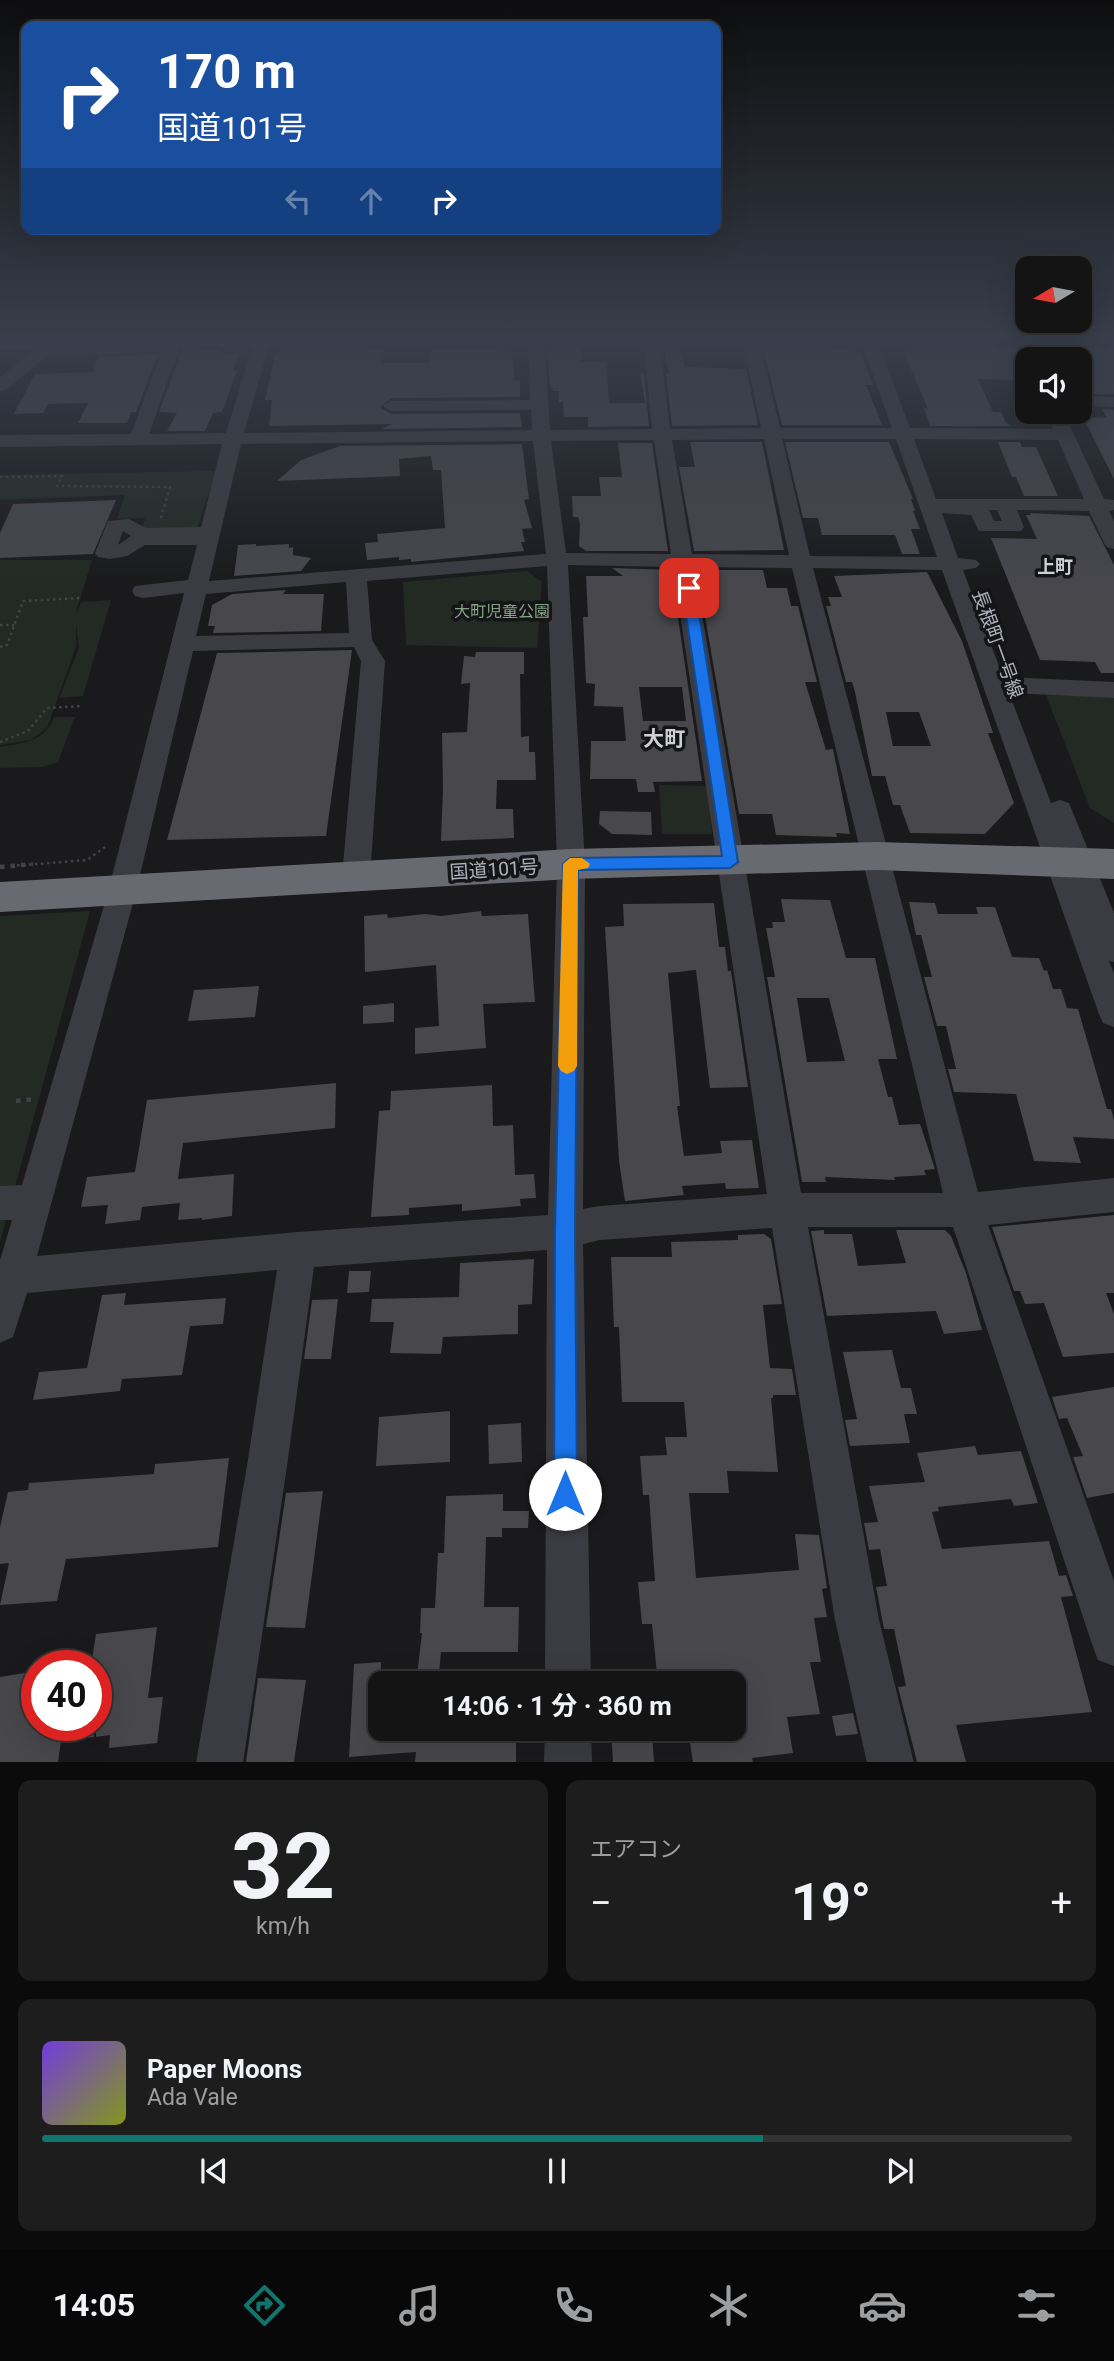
<!DOCTYPE html>
<html lang="ja">
<head>
<meta charset="utf-8">
<style>
	:root { --surface:#141415; --page:#1d1d1e; --text:#f1f3f6; --muted:#9d9ea0; --line:#333334; --accent:#0f766e }
	body { margin:0; font-family:Roboto,"Noto Sans JP",sans-serif; background:var(--page); color:var(--text); height:100vh; display:flex; flex-direction:column; font-size:26px; white-space:nowrap }
	* { box-sizing:border-box; margin:0 }
	p { font-size:23px; color:var(--muted) }
	.icon { flex:none; width:38px; height:38px; fill:none; stroke:currentColor; stroke-width:2; stroke-linecap:round; stroke-linejoin:round }
	.map { position:relative; height:1762px; overflow:hidden }
	.sheet { display:flex; flex-direction:column; gap:18px; padding:18px; background:#0b0b0c; flex:1 }
	.sheet>* { flex:none }
	.top-card { position:absolute; left:21px; top:21px; width:700px; height:214px; border-radius:14px; box-shadow:0 7px 28px #0002,0 0 0 2px var(--line); background:#1a4fa0; color:#fff; overflow:hidden }
	.needle { width:46px; rotate:260deg }
	.tools { position:absolute; left:1015px; top:256px; display:grid; gap:14px }
	.tools a { display:grid; place-items:center; width:77px; height:77px; border-radius:14px; background:var(--surface); box-shadow:0 7px 28px #0002,0 0 0 2px var(--line); font-size:35px }
	.speed { position:absolute; left:21px; top:1650px; display:flex; gap:14px; font-size:35px; font-weight:700; text-align:center }
	.speed>* { display:grid; place-content:center; width:91px; height:91px; border-radius:50%; background:var(--surface); box-shadow:0 7px 28px #0002,0 0 0 2px var(--line); line-height:1 }
	.speed .limit { border:10px solid #d22; background:#fff; color:#111 }
	.pin { position:absolute; display:grid; place-items:center; width:60px; height:60px; color:#fff; margin:-30px; border-radius:14px; box-shadow:0 4px 10px #0006 }
	.me { position:absolute; width:77px; margin:-38px; rotate:0deg; stroke-linejoin:round; filter:drop-shadow(0 0 5px #0008) }
	.turn { display:flex; align-items:center; gap:24px; height:147px; padding:0 21px; font-size:32px }
	.turn .icon { width:91px; height:91px; stroke-width:2.5 }
	.turn b { display:block; font-size:49px; line-height:60px }
	.lanes { display:flex; align-items:center; height:66px; padding:0 21px; background:#0003; justify-content:center; gap:35px; direction:ltr }
	.lanes .off { opacity:.35 }
	.big { font-size:52px; font-weight:700; line-height:1.1 }
	.sheet .tile { flex:1; display:flex; flex-direction:column; justify-content:center; gap:10px; min-width:0; padding:0 24px; border-radius:14px; background:var(--page) }
	.sheet .dial { align-items:center; gap:0 }
	.dial b { font-size:91px; line-height:1 }
	.song { display:flex; align-items:center; gap:21px }
	.cover { width:84px; height:84px; border-radius:10px; background:linear-gradient(135deg,hsl(260 70% 55%),hsl(70 70% 35%)) }
	.played { height:7px; border-radius:4px; background:linear-gradient(90deg,var(--accent) 70%,var(--line) 70%) }
	.keys { display:flex; justify-content:space-around; direction:ltr }
	.heat { display:flex; justify-content:space-between; align-items:center; font-size:38px; direction:ltr }
	.sheet .tiles { flex:1; display:grid; gap:18px; grid-template-columns:1fr 1fr }
	.tile:last-child { grid-column:span 2 }
	.trip { position:absolute; left:368px; top:1671px; width:378px; height:70px; border-radius:14px; background:var(--surface); box-shadow:0 7px 28px #0002,0 0 0 2px var(--line); font-weight:700; line-height:70px; text-align:center }
	.dock { display:flex; height:112px; justify-content:space-around; align-items:center; background:#080808; color:var(--muted) }
	.dock .icon { width:49px; height:49px }
	.dock .current { color:var(--accent) }
	.dock b { font-size:32px; color:var(--text) }
	.map>svg:first-child { display:block }
	.green { fill:#222a23 }
	.building { fill:#47474c; fill-rule:evenodd }
	.lines { fill:none; stroke-linecap:round; stroke-linejoin:round }
	.path-far1 { stroke:#414348; stroke-width:2.5; stroke-dasharray:2.5 3.5; stroke-linecap:butt }
	.path { stroke:#414348; stroke-width:4.5; stroke-dasharray:4.5 6; stroke-linecap:butt }
	.minor { fill:#3b3c41; fill-rule:evenodd }
	.major { fill:#57595f; fill-rule:evenodd }
	.highway { fill:#676a71; fill-rule:evenodd }
	.route { fill:#1a73e8; stroke:#114b97; stroke-width:2 }
	.slow { fill:#f59e0b }
	.labels { text-anchor:middle; stroke-width:7; stroke-linejoin:round; paint-order:stroke }
	.far-park-label { font-size:16px; fill:#85a487; stroke:#151517 }
	.far-neighbourhood-label { font-size:18px; font-weight:bold; fill:#ced0d7; stroke:#151517 }
	.street-label { font-size:19px; fill:#adb1ba; stroke:#151517 }
	.neighbourhood-label { font-size:21px; font-weight:bold; fill:#ced0d7; stroke:#151517 }
</style>
</head>
<body>
<div class="map">
<svg width="1114" height="1763" viewBox="0 0 1114 1763">
	<rect width="100%" height="100%" fill="#1a1a1c"/>
	<path class="green" d="M216,471l-18,55 -6,4 -51,2 4,-14 -28,1 8,-24 -125,5v-25z
		M0,560h92l-17,56 6,-14 30,-2 -28,96 -24,2 20,-50 -3,-24v23l-29,81 -16,12 -31,5z
		M527,571l15,11 -5,66 -131,-3 -3,-63z
		M1046,695l68,2v126l-24,-15z
		M54,717h21l-17,45 -15,5 -43,1v-21c23,-4 45,-5 54,-30z
		M659,785l49,1 4,48h-50z
		M90,911l-90,331v-326z"/>
	<path class="building" d="M662,338h13l10,29 61,2 12,56 -86,1 -6,-53h3z
		M1065,347h49v47h-20l-14,-24v-11h-7z
		M559,348h22v14h25l3,41h36l-5,-30h4l5,53 -61,1v-10h-24l-1,-15h-4v-11h-6l-3,-7 -2,-31z
		M763,348l82,1 16,4 12,32h-7l16,40h-100z
		M914,348h103l7,16 3,1v23l-4,-8 -45,-1 15,33h8l5,11 6,3h-82l-6,-18 4,1 -24,-56z
		M221,349l-1,4h20l-7,18h4l-15,41 -9,1 -8,18h-38l10,-18 -18,-1 23,-62z
		M384,349l-2,14h48l2,-14h67l13,5 3,27 5,-1v17l-129,1 -11,9 11,7 129,-1 2,14 -141,2 12,-5 -124,2 3,-26h-7l10,-45 9,-5z
		M158,354l-22,58h-5l-4,11h-49l10,-20 -40,1 -5,9 -29,1 21,-40 58,-2 5,-15z
		M1102,409l12,1v69l-31,-62 24,1z
		M690,442h72l22,108 -90,1 -15,-84h16z
		M785,442h104l24,57h-2l4,12h-2l7,18h-9l9,25h-18l-7,-19h-73l-4,-17h-15z
		M998,442h22l2,5h14l22,49h-34l-8,-19h-4z
		M618,443h34l16,108h-82l-7,-5 1,-23 -2,-6h-5l-1,-21h29l-2,-19h23z
		M522,444l7,55 -5,1 8,28 -10,1 3,13h-4l3,9 -113,11v-3l-12,1v-3l-32,3 -2,-17 13,-1 -1,-8 68,-6 -4,-58h-8l-2,-14 -32,3 1,17 -123,5 24,-21 39,-14z
		M116,500l-23,54 -93,4v-25l13,-29z
		M1030,513l59,3 17,33 8,16v108h-13l-6,-11 -55,-2 -49,-122 46,1 -11,-24h5z
		M256,544v2l33,-2v4l4,-1v8l18,3 -10,13 -67,5 4,-31z
		M612,568l59,2 31,211 -49,1 2,10h-17l-2,-13h-46l1,-38h35l-3,-34 -29,-1 1,-22 -9,-1 -3,-66h5l-2,-41h37zM639,687h43l4,34h-43z
		M697,570h66l4,18h20l4,18h7l19,76h-12l21,68 7,-1 17,85 -14,-1 1,4 -61,-2 -4,-21h-33z
		M927,572l35,69 31,92h-5l26,70 -29,31 -75,-1 -10,-28h-7l-8,-29h-13l-17,-84 -3,-10h-6l-20,-76h5l-3,-9h14l-8,-21zM886,712h33l12,34h-38z
		M286,590l-3,4h41l-3,37 -108,2 2,-7h-7l4,-21 20,-11z
		M352,650l-26,186 -159,4 50,-187z
		M476,652h48v22h-4l1,63 8,-1v16h6l1,28h-39l-1,29h17l1,29 -73,3 2,-53 -1,-55 25,-1 3,-49 -9,1 3,-28 11,1z
		M600,811l51,1 1,23 -40,-1 -13,-10z
		M781,899l49,1 16,58h29l22,101h-19l10,38h4l7,28 21,-1 15,45 -11,1 2,5 -32,2 1,3 -70,-3 1,5h-24l-35,-205h8l-9,-49h7l-1,-6h13zM797,998h32l16,63 -38,1z
		M909,902l26,1 3,11h40l-2,-7h19l17,50 27,1 5,13 3,-1 6,19h8l6,19 11,1 29,100h4l3,11v19l-41,-2 8,26 -47,-2 -18,-67 -62,-2 -6,-23h8l-10,-43h-9l-13,-49h8l-11,-42h-5z
		M714,903l5,44h6l3,24h3l17,116 -38,1 -14,-118 -28,3 12,133h-3l7,50 38,-3 -2,-12 32,-1 7,48 -33,1 -1,-6 -43,3 2,9 -59,6 -6,-40 -14,-234 19,-1 -1,-22z
		M481,911l1,5 46,-2 7,88 -52,2 3,44 -71,6v-26l24,-2 -3,-61 -71,7 -1,-56 23,-2 1,4 37,-4 16,2z
		M259,986l-4,31 -67,4 6,-31z
		M394,1003v19l-31,2v-18z
		M336,1083l-1,45 -152,15 -5,36 56,-5 -2,42 -30,4v-2l-24,2 2,-17 -38,4 -2,13 -35,4 3,-19 -27,2 6,-30 48,-5 12,-72z
		M492,1085l1,41 20,-1 2,50 19,-1 2,24 -16,1 1,7 -59,5v-7l-53,4v7l-38,2 8,-106 11,-1 1,-19z
		M1114,1215v78h-8l8,21v39l-51,4 -19,-54 -19,1 -5,-13h-6l-22,-64z
		M824,1230v4h28l6,32 48,-3 -10,-33h49l6,6 15,37 16,57 -38,4 -8,-23 -109,5 -16,-85z
		M764,1234l7,5 11,65 -19,1 7,63 22,1 4,26h-23v3h-2l7,74 -51,-1 2,22h-40l7,85 103,-8 -4,-36 24,1 8,53 -5,1 5,28 -13,1 7,44h-11l10,52 -33,3 6,36 -41,5 1,4h-60l-3,-19 43,-7v-52h-75l-6,-60h-10l-4,-42 17,-1 -6,-86h-6l-3,-39 27,-1 -2,-18h22l-3,-35h-62l-3,-75h-5l-3,-70h61l-1,-15 67,-2v-5z
		M534,1259l-2,45 -14,1v29l-75,3 -2,17 -51,-1 4,-31h-24l2,-23 87,-2 1,-34z
		M349,1271h22l-2,21 -22,1z
		M126,1293l-2,12 102,-7 -3,26 -33,2 -8,49 -60,4 -2,12 -87,9 6,-28 48,-4 15,-73z
		M338,1299l-7,60h-27l8,-59z
		M892,1350l9,38h10l6,26h-13l6,29 -60,3 -5,-26 12,-1 -14,-67z
		M1114,1387v106l-27,5 -14,-41 10,-1 -16,-38 -8,1 -7,-22z
		M450,1411v51l-74,4 3,-49z
		M521,1423l1,39 -33,2 -1,-39z
		M975,1446l3,9 43,-4 17,52 -24,3 -3,-7 -73,8 1,4 -7,1 10,37 107,-8 10,35 7,-1 7,21 -12,1 31,115 -136,13 10,37h-49l-19,-75 8,-1 -12,-57h-10l-8,-42 11,-1 -7,-37 -11,1 -5,-27 14,-1 -9,-36 56,-4 -8,-29z
		M229,1458l-11,89 -152,12 -9,42 -57,4 9,-42 -9,1v-37l8,-35 20,-2 1,-7 125,-9 1,-10z
		M323,1491l-18,137 -39,-1 20,-134z
		M503,1494v17h26l-1,17h-26v9h-16l-2,70h35l-1,45h-77l-3,32h-22l6,-51h-2l1,-25h14l3,-55h6l2,-57z
		M157,1627l-9,71 15,-1 -6,46 -48,5 1,-13 -14,2v-71h-5l5,-32z
		M381,1662l-1,67h136v33h-101l1,-10 -67,5 5,-93z
		M37,1671v55h56l1,11 -33,4 -3,21h-58v-85z
		M258,1678l48,2 -12,82h-48z
		M853,1713l5,21 -22,2 -4,-20z
		M611,1729h30v4h11l2,29h-41z"/>
	<g class="lines">
		<path class="path-far1" d="M1043,342h71
			M448,344h37l33,11
			M0,477l62,-1 -5,10 113,1 -9,31
			M0,625h14
			M0,647l7,-2 16,-44 57,-3
			M0,742l28,-11 19,-23 35,-2
			M11,866l76,-6 21,-15"/>
		<path class="path" d="M0,867l33,-3
			M16,1101l21,-2"/>
		<path class="minor" d="M255,338h16l-27,95 288,-3 -1,-20 -140,1 -9,-5 9,-5 139,-1 -2,-62h16l6,92 102,-1 -9,-91h16l11,91 91,-1 -19,-90h16l22,90h112l-32,-90h16l34,90 143,1 -8,-18h18l41,88 10,1v10l-5,1 5,10v28l-7,-2 -3,-4 -15,-32 -72,-1 7,17 -3,4h-42l-8,-16 -29,-2 16,45 18,2 4,4 -4,4 -13,2 40,107 111,5v16l-105,-5 42,110 9,-3 9,3 45,110v49l-5,-1 5,12v54l-11,-4 -4,-9 -157,-444 -129,-2 165,624 136,-14v34l-126,13 126,356v85l-16,-6 -6,-16 -139,-417h-145l71,393 35,143h-47l-32,-143 -63,-392 -172,12 -17,4 8,440h-46l2,-434 -233,17 -27,199 -44,297h-47l51,-297 30,-196 -250,23 -14,44 -13,6v-83l12,-40h-12v-34l22,-1 86,-293 76,-299 -41,5 -8,-2 -3,-5 3,-5 53,-6 9,-35h-52l-18,11 -17,3 -12,-2 -3,-4 13,-32 21,-2 17,9 55,-1 21,-83 -222,3v-12l131,-1 31,-83 -116,6 -40,33 -6,1v-14l38,-30 6,-2 128,-4 8,5 -31,88 77,-1zM764,439l25,116 -97,-1 -20,-114zM782,439h114l41,118 -127,-1zM914,439l144,1 26,59h-148zM654,440l17,114 -105,-1 -15,-112zM533,441l13,113 -337,27 32,-137zM989,510h8l5,11h-8zM123,531l8,5 -13,9zM568,565l105,2 94,627 -167,12 -17,3 2,-345zM547,566l10,298 -9,351 -250,17 -261,24 99,-364 57,-241 161,-4 7,14 -19,216 4,8 10,3 10,-3 4,-8 15,-216 -13,-21 -5,-59zM694,567l98,1 151,625h-142zM346,582l3,51 -153,3 10,-42z
			M1016,338h16l8,21h-13l-1,4z
			M1080,396l34,1v10l-34,-1z
			M545,1729h46l1,34h-48z"/>
		<path class="major" d="M0,338h441l-10,6 -431,5z"/>
		<path class="highway" d="M877,842l237,7v30l-237,-9 -306,9 -571,33v-30l571,-33z"/>
	</g>
	<linearGradient id="sky" x2="0" y2="1"><stop stop-color="#0e0e0f"/><stop offset="0.58" stop-color="#383e4b"/><stop offset="1" stop-color="#383e4b" stop-opacity="0"/></linearGradient>
	<rect width="1114" height="585" fill="url(#sky)"/>
	<path class="route" d="M689,585l6,3 43,274 -8,6 -152,2 -3,361 2,263 -3,8 -9,4 -8,-4 -3,-8 1,-263 8,-367 7,-6 152,-2 -40,-268z"/>
	<path class="slow" d="M570,858h12l8,6 -2,4 -10,2 -1,196 -3,5 -7,3 -6,-3 -3,-5 5,-202z"/>
	<g class="labels">
		<g class="far-park-label">
			<text x="502" y="617">大町児童公園</text>
		</g>
		<g class="far-neighbourhood-label">
			<text x="1055" y="573">上町</text>
		</g>
		<g class="street-label">
			<text transform="translate(998 644) rotate(70)" y="7">長根町一号線</text>
			<text transform="translate(494 869) rotate(-4)" y="7">国道101号</text>
		</g>
		<g class="neighbourhood-label">
			<text x="664" y="746">大町</text>
		</g>
	</g>
</svg>
<div class="tools">
<a><svg class="needle" viewBox="-14 -14 28 28"><path d="M0-13l5 13h-10z" fill="#e53935"/><path d="M0 13l5-13h-10z" fill="#9d9ea0"/></svg></a>
<a><svg class="icon" aria-label="sound" viewBox="0 0 24 24"><path d="M4 9h4l5-4v14l-5-4H4zM17 9q2 3 0 6"/></svg></a>
</div>
<div class="speed"><div class="limit">40</div></div>
<div class="pin" style="left:689px;top:588px;background:#d93025"><svg class="icon" aria-label="arrive" viewBox="0 0 24 24"><path d="M6 21V4h12l-3 4 3 4H6"/></svg></div>
<svg class="me" style="left:565px;top:1494px" viewBox="-20 -20 40 40"><circle r="19" fill="#fff"/><path d="M0-13L10 11 0 6-10 11z" fill="#1a73e8"/></svg>
<div class="trip">14:06 · 1 分 · 360 m</div>
<div class="top-card">
<div class="turn"><svg class="icon" aria-label="right" viewBox="0 0 24 24"><path d="M7 20v-9h11M14 6l5 5-5 5"/></svg><div><b>170 m</b>国道101号</div></div>
<div class="lanes"><svg class="icon off" aria-label="left" viewBox="0 0 24 24"><path d="M17 20v-9H6M10 6l-5 5 5 5"/></svg><svg class="icon off" aria-label="ahead" viewBox="0 0 24 24"><path d="M12 20V5M6 11l6-6 6 6"/></svg><svg class="icon" aria-label="right" viewBox="0 0 24 24"><path d="M7 20v-9h11M14 6l5 5-5 5"/></svg></div>
</div>
</div>
<section class="sheet">
<div class="tiles">
<div class="tile dial"><b>32</b><p>km/h</p></div>
<div class="tile"><p>エアコン</p>
<div class="heat"><a>−</a><b class="big">19°</b><a>+</a></div>
</div>
<div class="tile">
<div class="song"><i class="cover"></i><div><b>Paper Moons</b><p>Ada Vale</p></div></div>
<div class="played"></div>
<div class="keys"><svg class="icon" aria-label="previous" viewBox="0 0 24 24"><path d="M18 5L8 12l10 7zM5 5v14"/></svg><svg class="icon" aria-label="pause" viewBox="0 0 24 24"><path d="M8 5v14M16 5v14"/></svg><svg class="icon" aria-label="next" viewBox="0 0 24 24"><path d="M6 5l10 7-10 7zM19 5v14"/></svg></div>
</div>
</div>
</section>
<nav class="dock">
<b>14:05</b>
<svg class="icon current" aria-label="directions" viewBox="0 0 24 24"><path d="M12 3l9 9-9 9-9-9zM9 14v-3h6M13 9l2 2-2 2"/></svg>
<svg class="icon" aria-label="music" viewBox="0 0 24 24"><path d="M9 18V5l10-2v13"/><circle cx="6" cy="18" r="3"/><circle cx="16" cy="16" r="3"/></svg>
<svg class="icon" aria-label="phone" viewBox="0 0 24 24"><path d="M5 4h4l2 5-3 2q2 4 5 5l2-3 5 2v4C11 20 4 13 5 4z"/></svg>
<svg class="icon" aria-label="climate" viewBox="0 0 24 24"><path d="M12 3v18M4 7l16 10M4 17L20 7"/></svg>
<svg class="icon" aria-label="car" viewBox="0 0 24 24"><path d="M5 17H2v-5l4-1 3-4h7l3 4 3 1v5h-3M9 17h6M6 11h13"/><circle cx="7" cy="17" r="2"/><circle cx="17" cy="17" r="2"/></svg>
<svg class="icon" aria-label="filters" viewBox="0 0 24 24"><path d="M4 7h16M4 17h16"/><circle cx="9" cy="7" r="2"/><circle cx="15" cy="17" r="2"/></svg>
</nav>
</body>
</html>
